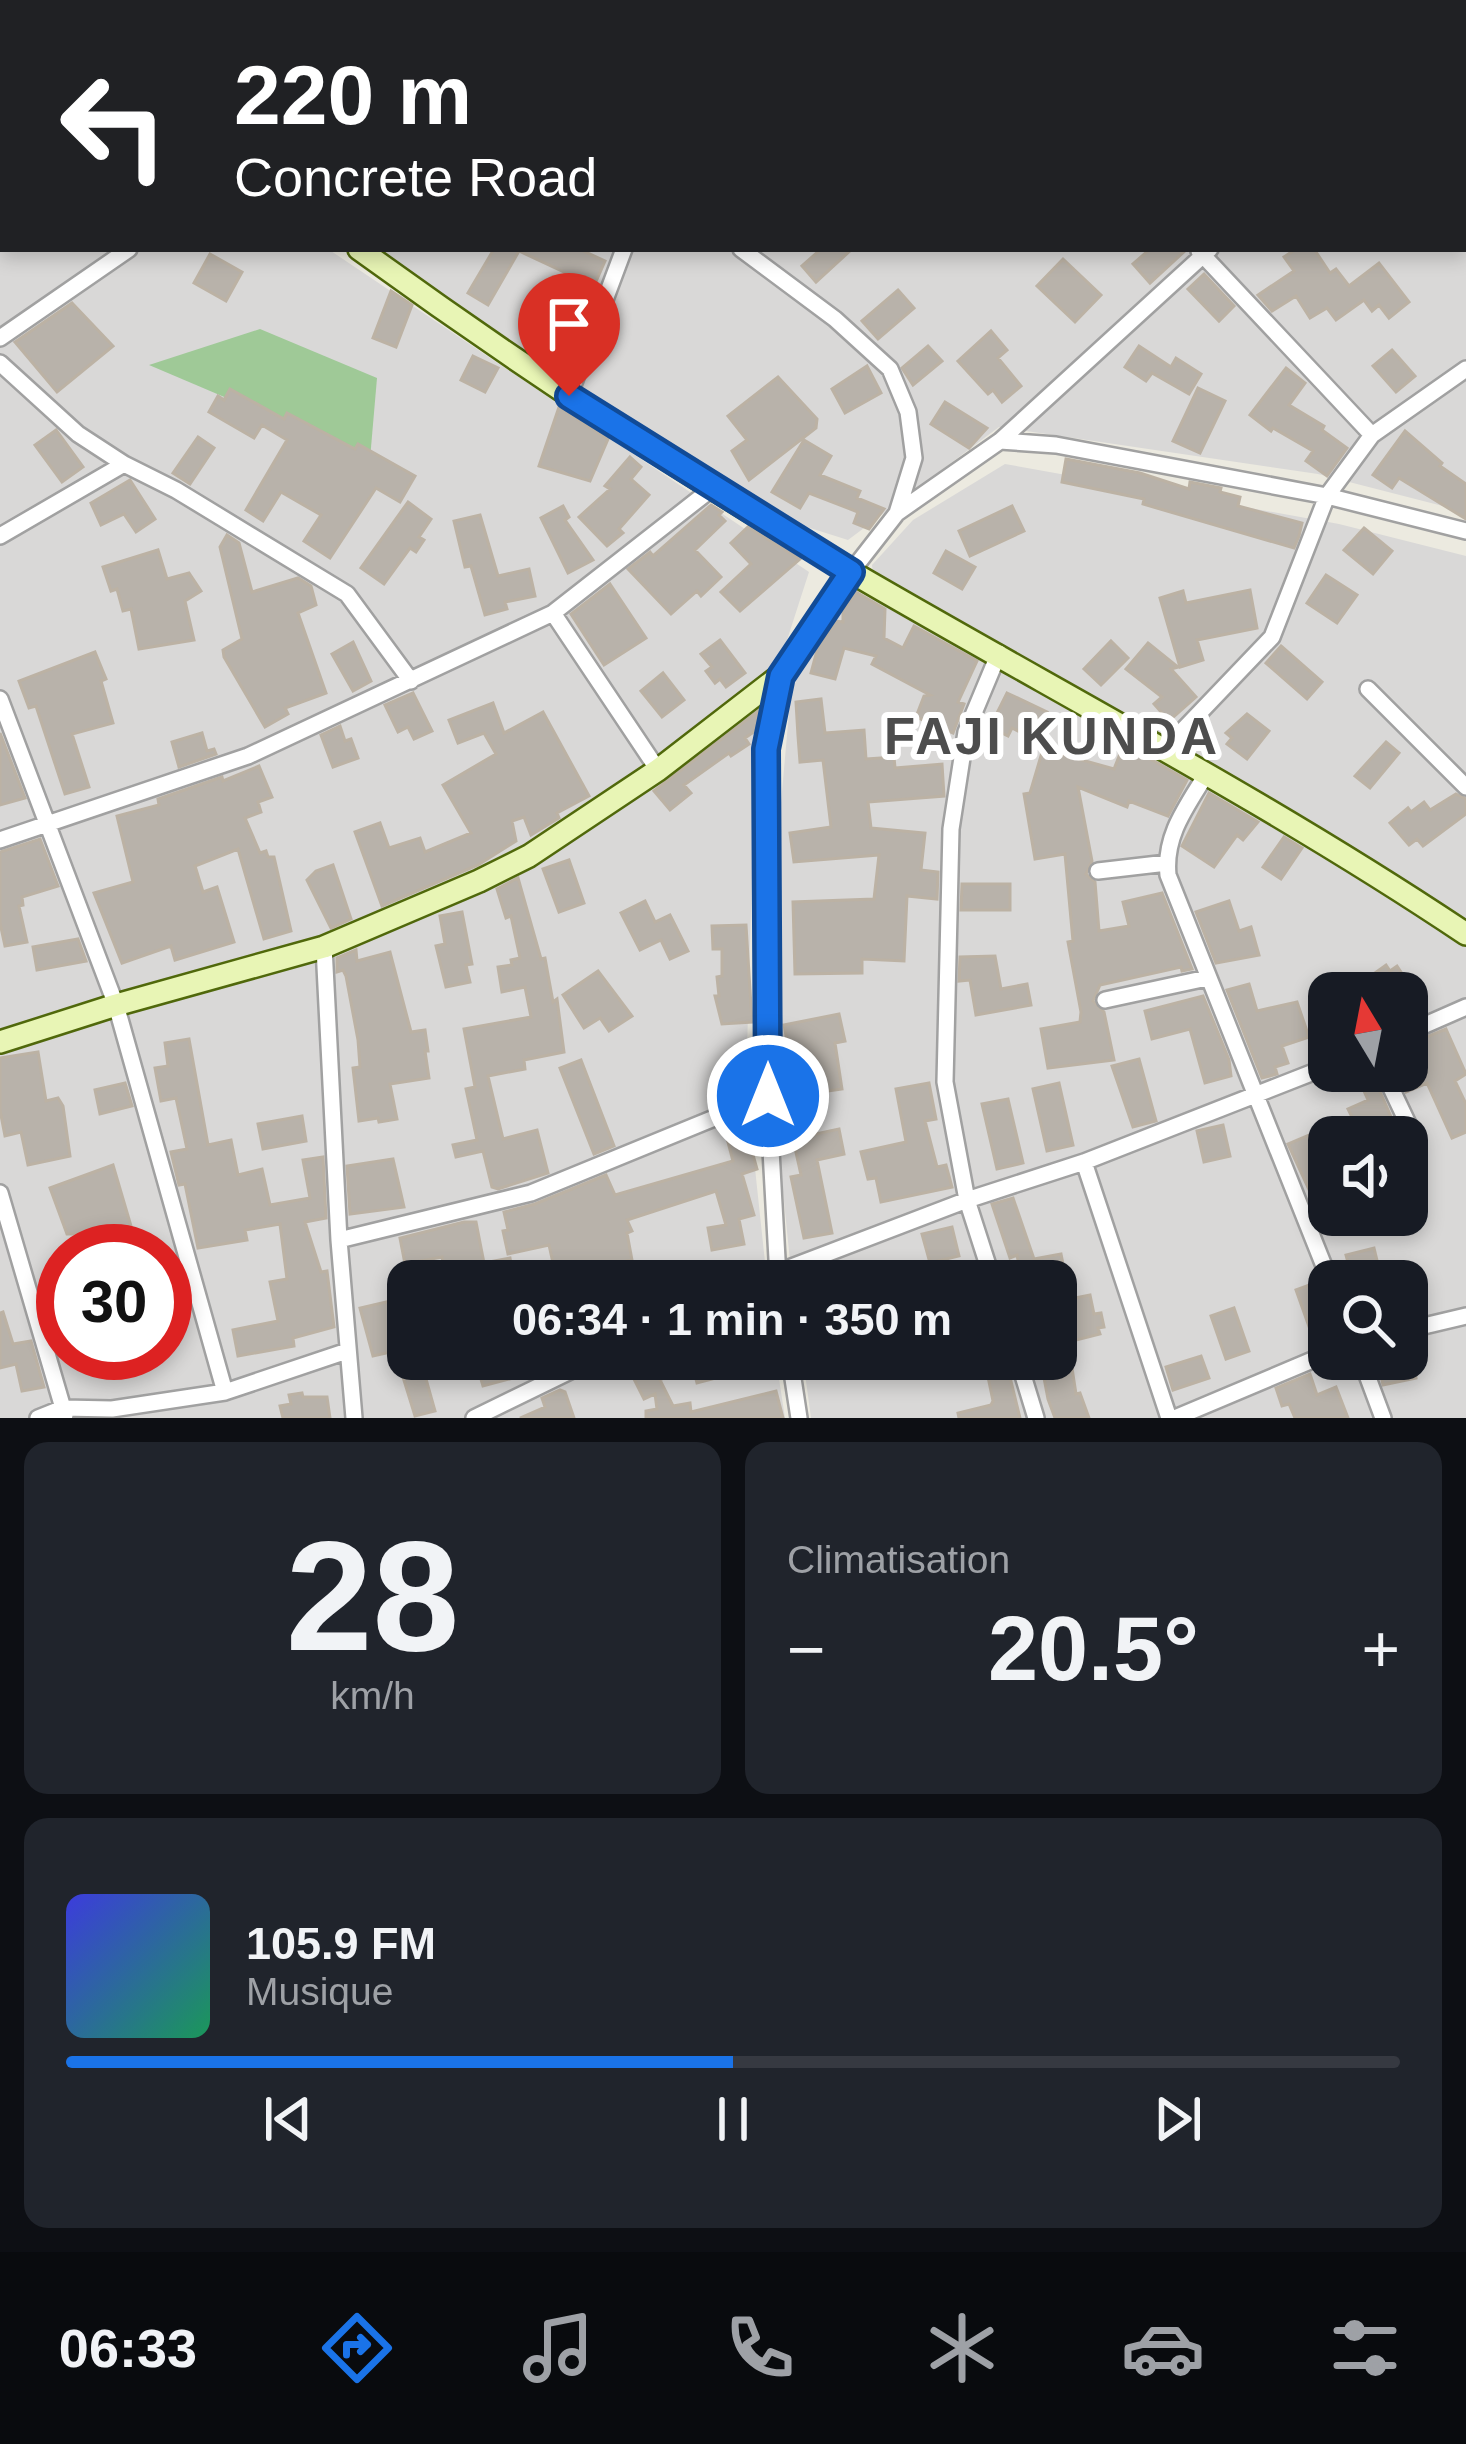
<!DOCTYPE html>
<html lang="fr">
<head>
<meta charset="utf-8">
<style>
	:root { --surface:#171b24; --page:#20242c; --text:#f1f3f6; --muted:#9ea1a6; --line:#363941; --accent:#1a73e8 }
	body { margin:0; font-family:Arial,sans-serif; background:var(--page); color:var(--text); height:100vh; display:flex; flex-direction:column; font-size:45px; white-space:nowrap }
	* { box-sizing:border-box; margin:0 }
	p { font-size:39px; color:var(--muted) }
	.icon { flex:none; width:66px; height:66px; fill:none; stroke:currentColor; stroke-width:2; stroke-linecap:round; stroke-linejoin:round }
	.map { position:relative; height:1418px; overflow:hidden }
	.side { display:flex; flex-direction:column; gap:24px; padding:24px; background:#0d0f14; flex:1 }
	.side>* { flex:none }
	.guide { position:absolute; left:0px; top:0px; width:1467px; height:252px; box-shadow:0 6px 18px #0003; background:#202124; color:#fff; overflow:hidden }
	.needle { width:78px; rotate:350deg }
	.tools { position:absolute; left:1308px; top:972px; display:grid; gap:24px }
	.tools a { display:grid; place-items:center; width:120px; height:120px; border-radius:24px; background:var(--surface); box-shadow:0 6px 18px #0003; font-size:60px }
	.speed { position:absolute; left:36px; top:1224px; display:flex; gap:24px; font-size:60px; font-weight:700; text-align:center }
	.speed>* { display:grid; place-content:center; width:156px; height:156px; border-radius:50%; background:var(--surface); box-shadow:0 6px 18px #0003; line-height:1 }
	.speed .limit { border:18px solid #d22; background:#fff; color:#111 }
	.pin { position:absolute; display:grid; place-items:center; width:102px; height:102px; color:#fff; margin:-123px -51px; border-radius:50% 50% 50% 0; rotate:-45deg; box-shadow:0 0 12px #0007 }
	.pin .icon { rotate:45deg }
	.me { position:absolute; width:132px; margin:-66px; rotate:0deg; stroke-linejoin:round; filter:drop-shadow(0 0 9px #0008) }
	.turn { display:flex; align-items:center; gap:42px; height:252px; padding:0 36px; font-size:54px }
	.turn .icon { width:156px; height:156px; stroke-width:2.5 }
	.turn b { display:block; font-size:84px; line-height:102px }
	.big { font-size:90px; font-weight:600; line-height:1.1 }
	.side .card { flex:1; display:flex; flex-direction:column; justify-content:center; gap:18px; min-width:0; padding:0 42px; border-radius:24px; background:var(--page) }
	.side .dial { align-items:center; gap:0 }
	.dial b { font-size:156px; line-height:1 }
	.song { display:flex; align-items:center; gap:36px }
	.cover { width:144px; height:144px; border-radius:18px; background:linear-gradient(135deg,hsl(240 70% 55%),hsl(150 70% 35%)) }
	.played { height:12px; border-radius:6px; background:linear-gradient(90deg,var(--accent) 50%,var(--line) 50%) }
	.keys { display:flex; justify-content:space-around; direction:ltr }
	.heat { display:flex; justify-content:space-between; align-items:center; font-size:66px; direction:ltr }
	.side .tiles { flex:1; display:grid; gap:24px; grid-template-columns:1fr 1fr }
	.card:last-child { grid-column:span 2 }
	.trip { position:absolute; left:387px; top:1260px; width:690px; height:120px; border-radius:24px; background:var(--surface); box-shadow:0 6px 18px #0003; font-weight:600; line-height:120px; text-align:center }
	.dock { display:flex; height:192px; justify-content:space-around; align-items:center; background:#090b0e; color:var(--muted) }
	.dock .icon { width:84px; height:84px }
	.dock .active { color:var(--accent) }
	.dock b { font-size:54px; color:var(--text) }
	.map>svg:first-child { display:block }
	.residential { fill:#d9d8d7; fill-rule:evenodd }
	.forest { fill:#9fc997 }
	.building { fill:#b8b2aa; stroke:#bcb2a4; stroke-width:3 }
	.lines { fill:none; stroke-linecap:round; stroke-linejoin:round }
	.street-casing { stroke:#a1a1a1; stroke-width:20 }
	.secondary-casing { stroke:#50680b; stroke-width:26 }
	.street { stroke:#fff; stroke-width:15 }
	.secondary { stroke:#e8f5b5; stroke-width:21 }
	.route-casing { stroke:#114b97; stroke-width:30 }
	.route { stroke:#1a73e8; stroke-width:21 }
	.labels { text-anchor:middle; stroke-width:12; stroke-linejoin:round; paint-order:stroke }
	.district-label { font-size:51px; font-weight:bold; letter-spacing:3px; fill:#4d4d4d; stroke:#fff }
</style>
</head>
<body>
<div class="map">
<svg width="1466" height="1418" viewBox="0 0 1466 1418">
	<rect width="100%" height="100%" fill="#eceae0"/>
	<path class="residential" d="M10,0h1456v512l-148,-38 -319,-47 -151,113 -57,-18 -255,-157 -168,-116h1096v-246z
		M0,24l3,225h325l481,323 -53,164 -10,348 21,197h-359v78h368l9,59h-785zM63,1251h102v102h-102z
		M1005,464l334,60 127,32v374l-591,-339 -3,-26 41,-45z
		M872,598l305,169 289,174v477h-655l-8,-59h253v-78h-264l-18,-180 4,-264 13,-147 45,-82zM1329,993h78v78h-78zM1329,1137h78v78h-78zM1329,1281h78v78h-78z"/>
	<path class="forest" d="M260,329l117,49 -7,81 -221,-94z"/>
	<path class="building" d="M494,249h85l26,12 -11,25 -75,-35 -31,54 -20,-12z
		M821,249h31l-36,33 -14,-16z
		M1150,249h37l-37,34 -17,-19z
		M1296,249h18l16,24 6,-4 13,17 30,-23 30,39 -20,16 -10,-13 -7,6 -8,-11 -28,20 -9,-12 -17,10 -14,-22 -24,15 -14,-16 36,-24 -10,-14z
		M210,254l32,18 -16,29 -32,-18z
		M1063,259l38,36 -26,27 -38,-36z
		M1204,274l30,32 -15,15 -31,-32z
		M898,290l16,18 -36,31 -16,-18z
		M391,291l21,14 -16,42 -23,-9z
		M72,303l41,43 -56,46 -42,-50z
		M991,331l16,19 -9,8 23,28 -19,16 -9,-12 -5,4 -30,-33z
		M928,346l14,15 -29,24 -11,-17z
		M1139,346l32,21 5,-9 25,16 -12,20 -37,-21 -6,8 -21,-14z
		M1392,350l23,26 -19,16 -23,-26z
		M473,356l25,12 -13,24 -24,-12z
		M867,366l14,27 -36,20 -13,-24z
		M1286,368l19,15 -16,22 35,21 -2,4 25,18 -20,28 -21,-15 7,-10 -40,-23 -2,3 -21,-16z
		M778,377l39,42 -1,9 -67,52 -17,-29 15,-11 -19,-24z
		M1198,388l27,13 -25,52 -27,-12z
		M230,389l54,30 3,-6 68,36 3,-5 57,32 -15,26 -24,-14 -46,70 -26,-17 17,-26 -40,-23 -18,29 -17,-11 41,-70 -25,-15 -8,13 -45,-26 9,-16 6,4z
		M945,402l42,26 -18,20 -38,-24z
		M559,407l49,32 -18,42 -51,-15z
		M56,430l27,37 -21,15 -27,-37z
		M1405,431l37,32 -2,3 26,18v35l-67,-41 -7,10 -19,-13z
		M198,437l16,11 -24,36 -17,-11z
		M804,440l27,16 -11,19 40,16 -3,7 27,11 -15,20 -15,-6 4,-11 -49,-19 -9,15 -28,-16z
		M630,457l11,10 -10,12 18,16 -30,34 4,4 -16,13 -28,-29 31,-28 -5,-3z
		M1066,459l74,14 49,16 1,-7 31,6 -1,4 20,5 -2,9 64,17 -3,13 -5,12 -151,-44 1,-5 -82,-17z
		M130,480l25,39 -19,13 -12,-18 -23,11 -10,-22z
		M408,502l23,17 -12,18 5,3 -8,12 -6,-4 -26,36 -23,-16z
		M711,505l11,7 -3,3 6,6 -30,29 26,27 -20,19 -4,-5 -26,23 -43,-45 22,-17 3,4z
		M563,506l6,11 -4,3 28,40 -25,13 -27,-55z
		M1012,506l12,25 -54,25 -11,-25z
		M480,515l18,61 31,-7 6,27 -30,6 2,7 -22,6 -14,-49 -6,1 -11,-46z
		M748,527l52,32 -60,52 -19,-19 30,-28 -20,-21z
		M1364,528l28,23 -19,23 -29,-24z
		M227,535l12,8 13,49 46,-14 13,8 5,19 -18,8 28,80 -41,15 3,6 -23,13 -41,-70 -1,-7 19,-11 -22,-92z
		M158,550l9,29 22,-6 12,18 -16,10 9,39 -55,9 -8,-40 -8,2 -6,-22 -6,2 -8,-24z
		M946,551l29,16 -13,22 -28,-16z
		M1326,575l31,20 -20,28 -30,-20z
		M610,584l36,54 -42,27 -33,-51z
		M1250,590l7,38 -60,12 6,20 -23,7 -20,-69 23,-7 3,12z
		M856,592l29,17 -1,29 19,10 11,-22 63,35 -19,41 6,2 -11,29 -37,-16 8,-21 6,-1 -58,-31 4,-8 -32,-8 -9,31 -24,-6 7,-26 18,-26 7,1v-12z
		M720,640l25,33 -19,14 -6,-8 -5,4 -9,-12 6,-4 -11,-13z
		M1111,641l17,17 -27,27 -17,-16z
		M353,642l18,39 -18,10 -21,-37z
		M1148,643l30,24 -7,2 25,28 -27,24 -15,-17 8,-7 -36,-28z
		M1281,646l41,36 -15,17 -41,-36z
		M95,652l11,27 -5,2 12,42 -41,11 17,53 -24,7 -29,-88 -7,2 -10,-27z
		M663,673l21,27 -22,17 -21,-26z
		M413,693l19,38 -18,8 -6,-12 -10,5 -13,-27z
		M1007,693l40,19 -13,27 -22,-11 -4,8 -18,-9z
		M821,699l4,34 39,-3 2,29 28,-2 1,11 47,-4 2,32 -76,6 3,26 54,5 -4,37 17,2 -1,27 -30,-3 -3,65 -42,-2v14l-67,1 -2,-72 81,-3 5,-44 -85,7 -4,-29 41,-6 -8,-67 -23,2 -2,-26 -2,-34z
		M493,703l11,30 39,-21 46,84 -32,17 2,5 -28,17 -7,-18 -12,4 4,20 -38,24 -96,41 -27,-74 25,-9 9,25 31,-10 5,14 46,-19 -28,-48 53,-31 -12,-21 -26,10 -9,-23z
		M758,711v18l-13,9 4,6 -18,12 -2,-3 -45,32 7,8 -21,17 -16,-19z
		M1247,714l22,17 -22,28 -20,-15 5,-6 -6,-5z
		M340,726l5,15 6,-2 7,19 -25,9 -12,-32z
		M0,733l25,65 -25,7z
		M202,733l5,18 7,-2 2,5 -37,13 -7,-25z
		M1386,742l13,11 -29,35 -15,-12z
		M1124,744l63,36 -19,36 -39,-15 -2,6 -49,-20 14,74 -6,13 9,8 4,49 30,-5 -6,-24 39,-9 30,76 -10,2 -1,-4 -81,18 -7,16 11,11 10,48 -66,8 -7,-39 39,-7 1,-10 -13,-70 5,-1 -8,-87 -30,5 -11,-65 6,-1 13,-44 71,20z
		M259,766l13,31 -14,5 3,10 -16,6 15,35 6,-2 2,6h6l17,74 -27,8 -26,-90 -43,17 8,26 14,-5 17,55 -59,18 -4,-14 -49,17 -28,-70 39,-11 -16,-66 42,-11 -1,-6 64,-22 1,4z
		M1209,793l49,29 -15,18 -6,-5 -23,32 -32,-21z
		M1456,794l10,5v15l-43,32 -6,-7 -8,6 -19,-22 18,-15 3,4 13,-10 6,8z
		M1284,837l18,11 -21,31 -18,-12z
		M40,839l18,47 -36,11 1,8 -4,1 8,36 -22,4 -5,-23v-71z
		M569,860l15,43 -25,9 -16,-43z
		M333,865l18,54 -20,9 -24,-48 9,-9z
		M518,878l23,81 4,-1 8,44 4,-3 7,53 -40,8 1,9 -37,7 15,63 34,-9 11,43 -50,16 -6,-2 -9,-36 -27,6 -3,-12 24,-5 -11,-51 9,-2 -11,-58 67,-12 -6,-30 -23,5 -4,-25 14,-2 -1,-5 9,-2 -9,-42 -5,2 -9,-29z
		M962,884h48v26h-49z
		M645,901l10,21 15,-7 18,36 -18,8 -9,-19 -21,10 -19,-37z
		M1229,901l10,30 12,-4 8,28 -43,8 -20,-51z
		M462,912l10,52 -6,1 4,17 -24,5 -10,-41 9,-2 -5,-28z
		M746,925l6,97 -30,2 -7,-28h4l-2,-19 5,-1v-27h-9l-1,-23z
		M78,939l8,22 -49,9 -4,-23z
		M356,950l1,11 33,-9 21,80 14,-2 3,21h-3l4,27 -39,6 7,35 -18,3 -1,-4 -19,3 -6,-53 7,-1 -2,-27 -12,-64 -3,-6 -6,2v-14z
		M995,956l6,33 26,-5 4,21 -55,10 -6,-35 -11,1 1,-24z
		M1386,965l4,6 7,-5 18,27h-40l-10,-13z
		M598,971l34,45 -23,15 -9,-13 -16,10 -21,-33z
		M1249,984l8,27 40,-9 12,35 -27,9 6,17 -13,4 2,7 -15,4 -35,-88z
		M1203,996l26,64 2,16 -26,7 -15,-54 -38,10 -7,-28z
		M839,1014l6,27 -10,2 7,46 -50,7 -4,-28h4l-8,-43z
		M1446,1029l20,45 -11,7 11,23v28l-14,6 -25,-55 -21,9 -10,-21h11v-26z
		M189,1039l19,106 23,-5 7,35 24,-6 8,36 40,-7 -7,-38 20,-3 3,61 -21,4 16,50 6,-1 7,56 -41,11 1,8 -56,10 -5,-26 45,-9 -8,-39 17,-3 -7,-55 -35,6 2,10 -49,8 -13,-64 -6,1 -8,-33 16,-3 -11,-51 -15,3 -6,-33 13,-2 -3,-23z
		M38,1052l8,49 12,-3 5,8 7,50 -42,9 -7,-33 -16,4 -5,-26v-52z
		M1139,1059l17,62 -23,6 -21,-61z
		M581,1060l33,86 -20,8 -34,-86z
		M1355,1071h16l21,48 -40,18h-23v78h37l-37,18 -41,-89 64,-27 -4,-8 20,-9z
		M125,1083l7,23 -32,8 -5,-24z
		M929,1083l7,36 -11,2 12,46 9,-2 6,22 -71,15 -5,-24 -8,1 -7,-27 45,-10 -10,-53z
		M1059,1083l14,62 -26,6 -14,-62z
		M1008,1099l15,64 -26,6 -15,-65z
		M302,1116l4,25 -43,8 -5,-25z
		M743,1119l14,50 -15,5 12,41 -15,4 5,25 -32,6 -4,-22 18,-3 -10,-34 -89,29 5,11 -5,2 5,27 -9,2 4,19h-70l-8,-36 -41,9 -5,-23 5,-1 -4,-18 31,-8 71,-29 9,20 118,-34 -9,-34z
		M1223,1125l7,31 -26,6 -7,-31z
		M839,1129l5,25 -27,6 15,73 -28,5 -13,-61 10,-2 -8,-36z
		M393,1159l11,48 -54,7 -3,-48z
		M113,1165l23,78 -20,6 -1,-15h-48l-17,-46z
		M1013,1198l21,61 27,-5 9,45 20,-4 4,19 7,-1 3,14 -6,1 2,6 -32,8 8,52 4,-1 9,25h-34l-7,-19 -7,-37 15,-3v-78h-34l-5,-26 -7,3 -18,-54z
		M464,1222h12l8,41 26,-5 4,23h-67l-5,-24 -37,7 -5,-26z
		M952,1227l7,29 -29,7 -8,-29z
		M1374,1248l8,33h-29l-7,-26z
		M1318,1282l11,27v17l-18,6 -15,-42z
		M408,1297v80l16,-5 11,39 -20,5 -20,-65 -22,5 -13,-48z
		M1234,1308l15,43 -23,8 -15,-43z
		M3,1312l10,32 18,-3 13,46 -22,4 -6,-27 -16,4v-55z
		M1201,1356l8,22 -36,12 -7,-23z
		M475,1359h37l4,14 -3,5 -30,8z
		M624,1359h87l5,19 -19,5 -5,-19 -32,16 13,26 17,-3 1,9 85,-21 7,27h-137v-7l11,-2 -2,-15 -11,5z
		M1407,1359h6l3,19 -33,7 -5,-23z
		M1006,1361l14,57h-61l-1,-5 33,-8 2,-4 -6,-29 10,-2 -1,-7z
		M1310,1374l7,21 19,-8 12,31h-53l-6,-14 -7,2 -6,-18z
		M560,1390l5,2 9,26h-54l25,-11 -3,-9z
		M302,1393l1,4h24l3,21h-47l-3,-12 11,-2 -2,-9z"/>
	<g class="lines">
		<g class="street-casing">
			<path id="street" d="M245,0l6,3
				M1028,0l2,3
				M1333,0l7,3
				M525,3l1,-3
				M710,3l1,-3
				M1041,3l5,-3
				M1319,3l1,-3
				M1464,146l2,4
				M741,249l94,70 55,50 18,43 6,46 -17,55
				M1199,251l173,184
				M0,338l129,-89
				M0,363l78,71 46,30
				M569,396l55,-147
				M1000,441l210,-192
				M0,536l124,-72 52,26 171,104 64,87
				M851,572l46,-59 103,-72 56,4 271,51 139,35
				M553,613l105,157
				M1368,689l98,98
				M0,699l116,306 109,387
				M1164,750l108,-113 55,-141 45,-61 94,-66
				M1207,773c-20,33 -43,62 -39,102l162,406
				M0,840l248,-84 305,-143 161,-126
				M1098,871l69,-8
				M324,947l15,293 15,178
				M1105,1000l102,-22
				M1407,1033l59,-26
				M1383,1071l28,59
				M1084,1162l85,256
				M0,1193l65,222
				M339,1240l192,-47 237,-97
				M778,1277l-10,-181 -2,-347 15,-74
				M755,1281l212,-81 117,-38 245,-96
				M993,1281l-26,-81 -22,-118 6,-253 15,-97 33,-79
				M1407,1330l59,-14
				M790,1359l9,59
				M1018,1359l18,59
				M1361,1359l22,59
				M38,1418l25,-10 49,1 113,-17 122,-41
				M474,1418l121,-59
				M1175,1418l154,-65"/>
		</g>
		<g class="secondary-casing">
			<path id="secondary" d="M0,5l3,2
				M359,249c157,114 319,221 487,320 207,121 420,231 620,365
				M0,1042l116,-37 208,-58 155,-66 50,-25 129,-86 123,-95 70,-103"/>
		</g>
		<use href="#street" class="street"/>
		<use href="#secondary" class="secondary"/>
	</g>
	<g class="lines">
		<g class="route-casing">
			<path id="route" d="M569,396l282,176 -70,104 -15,73 2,347"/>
		</g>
		<use href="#route" class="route"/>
	</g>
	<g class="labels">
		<g class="district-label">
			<text x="1052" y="754">FAJI KUNDA</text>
		</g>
	</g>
</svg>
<div class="tools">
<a><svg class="needle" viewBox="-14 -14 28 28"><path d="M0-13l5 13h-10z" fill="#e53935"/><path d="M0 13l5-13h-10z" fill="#9ea1a6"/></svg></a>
<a><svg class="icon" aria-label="sound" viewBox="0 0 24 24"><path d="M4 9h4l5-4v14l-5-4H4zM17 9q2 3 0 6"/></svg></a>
<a><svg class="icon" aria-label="search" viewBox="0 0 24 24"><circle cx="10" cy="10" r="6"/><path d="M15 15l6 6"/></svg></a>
</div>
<div class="speed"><div class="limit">30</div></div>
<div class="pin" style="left:569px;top:396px;background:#d93025"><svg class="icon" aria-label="arrive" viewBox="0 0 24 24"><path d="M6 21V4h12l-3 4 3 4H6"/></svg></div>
<svg class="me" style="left:768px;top:1096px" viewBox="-20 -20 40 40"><circle r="17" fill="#1a73e8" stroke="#fff" stroke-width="3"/><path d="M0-11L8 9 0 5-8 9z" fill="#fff"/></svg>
<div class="trip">06:34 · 1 min · 350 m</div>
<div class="guide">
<div class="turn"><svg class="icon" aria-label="left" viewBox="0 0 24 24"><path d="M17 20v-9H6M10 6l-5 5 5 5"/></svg><div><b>220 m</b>Concrete Road</div></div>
</div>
</div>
<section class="side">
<div class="tiles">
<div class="card dial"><b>28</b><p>km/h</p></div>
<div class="card"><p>Climatisation</p>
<div class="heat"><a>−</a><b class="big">20.5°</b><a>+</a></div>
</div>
<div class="card">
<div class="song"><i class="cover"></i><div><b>105.9 FM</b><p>Musique</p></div></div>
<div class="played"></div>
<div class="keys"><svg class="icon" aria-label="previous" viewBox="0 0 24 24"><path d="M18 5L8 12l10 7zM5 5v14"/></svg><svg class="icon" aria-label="pause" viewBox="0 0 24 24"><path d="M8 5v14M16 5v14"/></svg><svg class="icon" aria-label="next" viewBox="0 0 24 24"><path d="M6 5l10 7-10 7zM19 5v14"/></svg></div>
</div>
</div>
</section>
<nav class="dock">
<b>06:33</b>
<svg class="icon active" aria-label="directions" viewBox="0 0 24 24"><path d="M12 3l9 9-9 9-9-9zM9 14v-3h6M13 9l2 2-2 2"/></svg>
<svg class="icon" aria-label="music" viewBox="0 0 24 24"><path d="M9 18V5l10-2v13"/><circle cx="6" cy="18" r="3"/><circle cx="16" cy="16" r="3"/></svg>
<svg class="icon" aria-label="phone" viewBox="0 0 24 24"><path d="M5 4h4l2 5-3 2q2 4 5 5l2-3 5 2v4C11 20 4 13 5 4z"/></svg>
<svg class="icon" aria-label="climate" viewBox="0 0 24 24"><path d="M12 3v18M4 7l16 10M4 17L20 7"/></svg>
<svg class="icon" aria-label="car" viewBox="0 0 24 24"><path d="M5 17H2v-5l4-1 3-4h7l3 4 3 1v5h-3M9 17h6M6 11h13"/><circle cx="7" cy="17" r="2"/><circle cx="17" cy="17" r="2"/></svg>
<svg class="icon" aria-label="filters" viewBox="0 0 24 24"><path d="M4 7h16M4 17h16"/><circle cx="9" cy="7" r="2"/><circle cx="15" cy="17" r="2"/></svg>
</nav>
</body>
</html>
